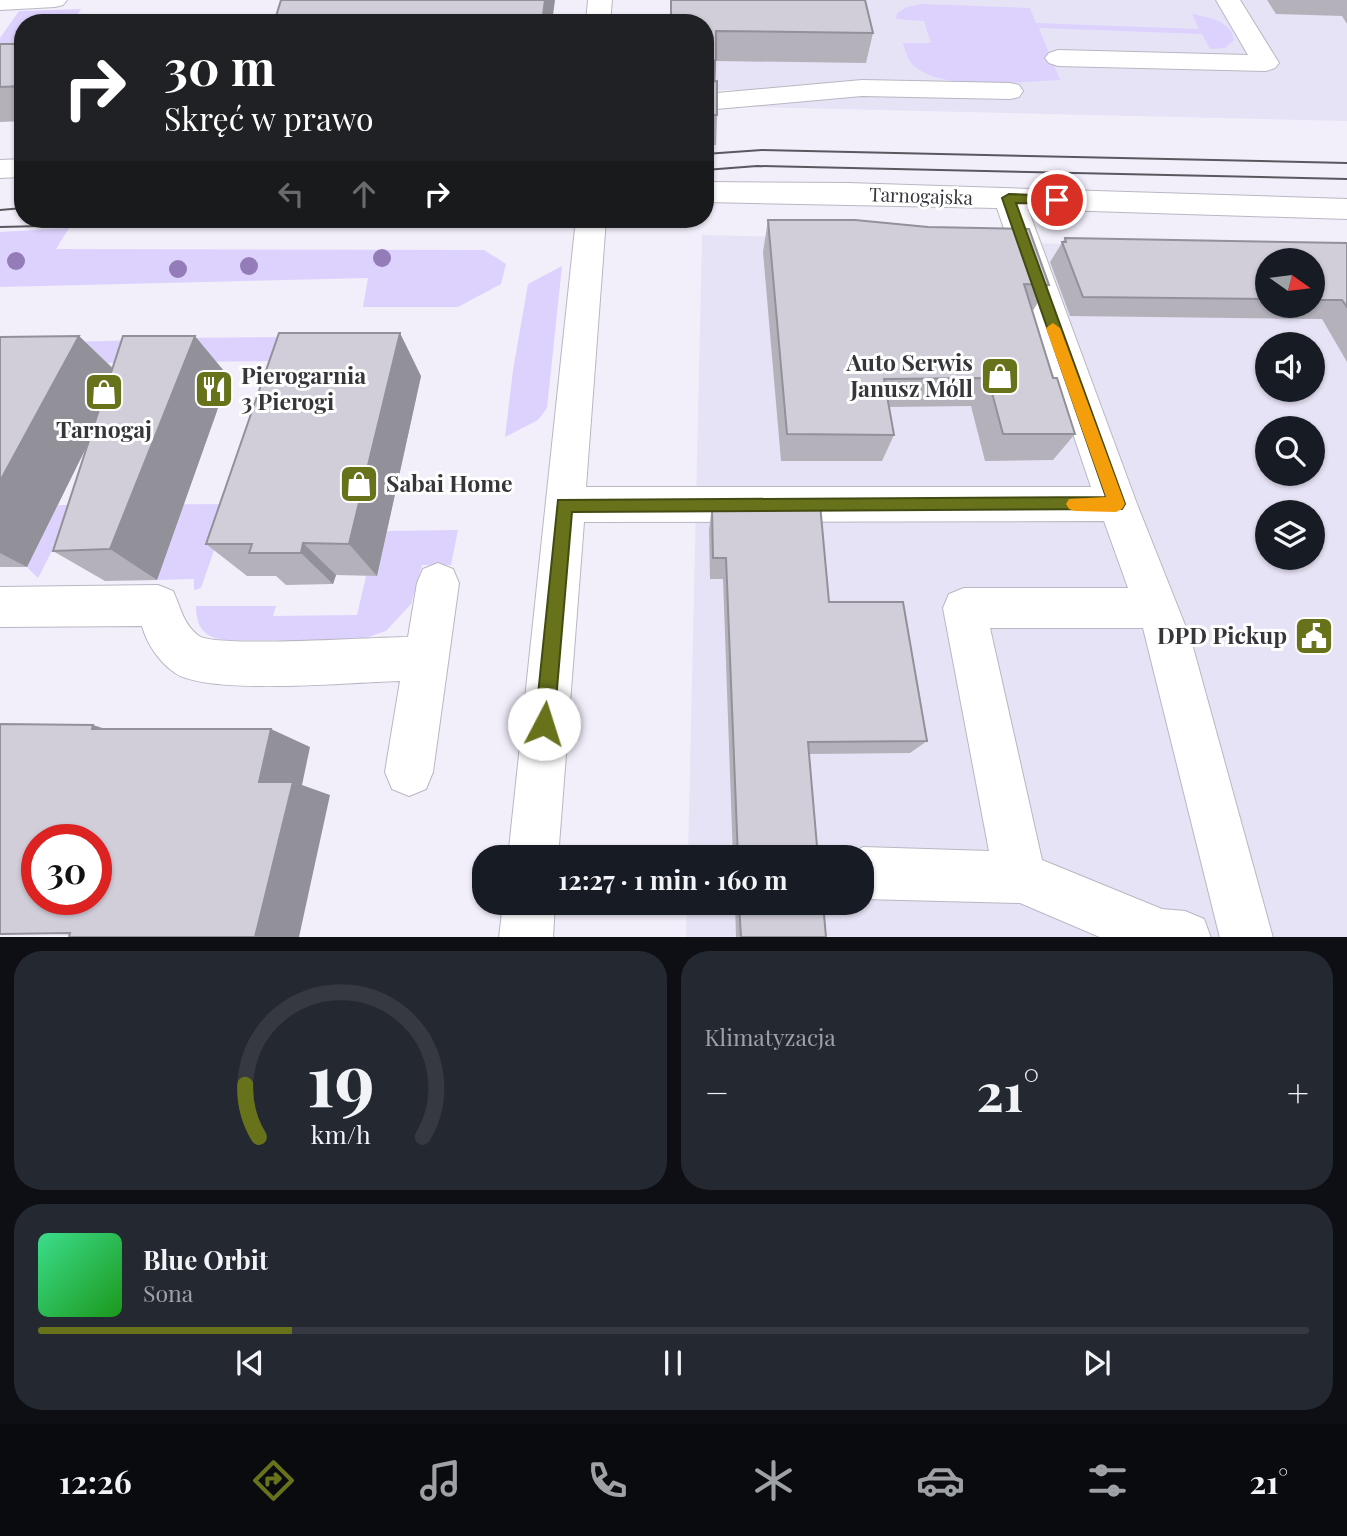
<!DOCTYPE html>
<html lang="pl">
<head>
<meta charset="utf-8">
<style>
	:root { --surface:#171b24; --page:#242831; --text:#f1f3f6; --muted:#9ea1a6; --line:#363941; --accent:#67721b }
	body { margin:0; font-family:"Playfair Display",serif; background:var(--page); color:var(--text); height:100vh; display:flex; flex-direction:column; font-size:26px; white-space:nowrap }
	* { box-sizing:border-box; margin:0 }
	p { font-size:23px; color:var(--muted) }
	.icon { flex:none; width:38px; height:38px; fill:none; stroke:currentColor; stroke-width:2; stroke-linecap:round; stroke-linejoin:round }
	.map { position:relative; height:937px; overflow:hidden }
	.side { display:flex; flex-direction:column; gap:14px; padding:14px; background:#0d0f14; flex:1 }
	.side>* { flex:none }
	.banner { position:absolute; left:14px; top:14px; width:700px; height:214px; border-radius:28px; box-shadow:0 2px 5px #0004; background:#202124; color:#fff; overflow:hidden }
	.needle { width:46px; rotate:104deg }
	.tools { position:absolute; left:1255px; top:248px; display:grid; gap:14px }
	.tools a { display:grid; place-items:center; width:70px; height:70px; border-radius:50%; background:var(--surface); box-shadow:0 2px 5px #0004; font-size:35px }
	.speed { position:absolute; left:21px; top:824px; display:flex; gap:14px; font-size:35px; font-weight:700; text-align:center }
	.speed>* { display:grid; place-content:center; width:91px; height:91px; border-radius:50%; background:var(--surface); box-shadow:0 2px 5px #0004; line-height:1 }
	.speed .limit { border:10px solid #d22; background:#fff; color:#111 }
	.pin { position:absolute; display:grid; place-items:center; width:60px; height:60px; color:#fff; margin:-30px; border:4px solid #fff; border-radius:50%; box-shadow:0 2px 7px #0007 }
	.me { position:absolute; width:77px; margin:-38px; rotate:5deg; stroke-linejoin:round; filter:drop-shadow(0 0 5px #0008) }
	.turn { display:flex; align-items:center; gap:24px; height:147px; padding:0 35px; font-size:32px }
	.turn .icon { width:91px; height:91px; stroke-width:2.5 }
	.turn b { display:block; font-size:49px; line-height:60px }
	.lanes { display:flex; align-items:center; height:66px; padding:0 35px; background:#0003; justify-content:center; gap:35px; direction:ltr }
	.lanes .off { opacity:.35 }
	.big { font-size:52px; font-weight:700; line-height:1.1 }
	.side .widget { flex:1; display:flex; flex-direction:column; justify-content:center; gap:10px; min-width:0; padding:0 24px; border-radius:28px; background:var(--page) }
	.side .dial { align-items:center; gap:0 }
	.dial svg { height:182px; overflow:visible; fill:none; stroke:var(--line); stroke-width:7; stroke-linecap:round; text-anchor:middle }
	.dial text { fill:var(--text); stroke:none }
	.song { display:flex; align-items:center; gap:21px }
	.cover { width:84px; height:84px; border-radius:10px; background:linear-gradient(135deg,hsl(150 70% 55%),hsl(120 70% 35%)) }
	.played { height:7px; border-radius:4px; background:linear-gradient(90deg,var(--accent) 20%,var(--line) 20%) }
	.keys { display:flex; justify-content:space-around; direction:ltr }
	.heat { display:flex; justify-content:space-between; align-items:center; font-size:38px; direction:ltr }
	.side .tiles { flex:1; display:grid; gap:14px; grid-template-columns:1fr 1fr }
	.widget:last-child { grid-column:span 2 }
	.trip { position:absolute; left:472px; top:845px; width:402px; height:70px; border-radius:28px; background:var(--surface); box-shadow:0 2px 5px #0004; font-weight:700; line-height:70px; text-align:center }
	.tab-bar { display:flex; height:112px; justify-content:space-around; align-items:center; background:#090b0e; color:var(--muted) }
	.tab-bar .icon { width:49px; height:49px }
	.tab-bar .on { color:var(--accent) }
	.tab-bar b { font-size:32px; color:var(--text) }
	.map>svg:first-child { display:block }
	.built { fill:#e7e3f6; fill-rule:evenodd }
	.green { fill:#ddd2fd }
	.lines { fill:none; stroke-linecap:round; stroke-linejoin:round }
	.minor-casing { stroke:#b9b7c2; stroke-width:2 }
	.minor { fill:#fff; fill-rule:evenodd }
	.tram { stroke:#5a575e; stroke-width:2 }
	.tree { fill:#937cb7 }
	.wall { fill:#b4b1bb; fill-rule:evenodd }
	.shaded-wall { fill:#929099 }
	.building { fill:#d1ceda; stroke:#929099; stroke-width:2; fill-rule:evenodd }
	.route { fill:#67721b; stroke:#434a12; stroke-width:2 }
	.slow { fill:#f59e0b }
	.labels { text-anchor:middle; stroke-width:6; stroke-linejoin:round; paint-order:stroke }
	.far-street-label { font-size:19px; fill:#37353a; stroke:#fefefe }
	.poi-label { font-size:23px; font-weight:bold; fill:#37353a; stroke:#fefefe; text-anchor:end }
</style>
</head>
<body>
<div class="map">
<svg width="1347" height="938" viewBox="0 0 1347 938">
	<rect width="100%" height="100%" fill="#f2effb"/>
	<path class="built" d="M673,0h674v121l-594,-14 -2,-17h-46v-67h-32z
		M702,235l645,16v686l-661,1 1,-35h176v-45l-175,-1zM1267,261h45v45h-45zM1267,345h45v45h-45zM1267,429h45v45h-45zM1267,513h45v45h-45z"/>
	<path class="green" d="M922,4l108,4 6,15 163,6 -7,-15c16,3 40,7 42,26l-9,8 -15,1 -8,-15 -163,-6 21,52c-37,1 -122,13 -149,-17 -4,-6 -6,-13 -8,-20h28l-7,-22 -28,-2 1,-6 10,-6z
		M81,9l-9,14h-49v27h-23v-12l19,-27z
		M69,228l-13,21 428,1 22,14 -5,20 -43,23h-95l5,-29 -368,9v-55z
		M562,266l-15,142 -9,12 -33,17 8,-67 15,-86z
		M285,337l-7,24 -117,1 11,-24z
		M139,340l-12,23 -127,-1v-18z
		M230,504l-29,84 -7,2v-11l-37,1 10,-31 -109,-10 -20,39 -11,-11 31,-62z
		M458,530l-7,35h-29l-11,39 -25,27 -21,7 -28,2h-111c-21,-2 -30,-12 -30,-34h80l-3,10 84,-1 9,-39h11l10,-45z"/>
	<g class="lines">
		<g class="minor-casing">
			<path id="minor" d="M0,0h67l-4,5 -8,2 -55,3z
				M588,0h24l-2,23h-24z
				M1216,0h24l39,63 -4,5 -9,3 -208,-5 -9,-3 -4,-5 4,-5 9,-3 190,5z
				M862,80l148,3 9,2 4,6 -4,6 -9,2 -148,-3 -157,14v-16z
				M23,159v18l-23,1v-18z
				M705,182l143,1 499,16v20l-319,-10 109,295 54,136 82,298h-53l-77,-310h-153l52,232 120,49 23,2 19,8 7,19h-109l-82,-35 -157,-4v-41h-19l19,-11 126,4 -46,-243 6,-14 15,-6h164l-24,-67 -520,1 -26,336h-50l68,-639h30l-20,268h505l-94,-279 -292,-6z
				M438,563l15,6 6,14 -26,189 -7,17 -17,7 -17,-7 -7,-17 15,-91c-45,1 -192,15 -225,-8 -16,-11 -28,-29 -33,-47l-142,1v-40l158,-2 15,6c8,17 10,33 26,45 18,12 177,1 209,1l9,-54 6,-14z
				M503,903h52l-2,35h-54z"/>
		</g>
		<use href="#minor" class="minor"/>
		<path class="tram" d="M705,154l57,-4 585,13
			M705,170l52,-4 590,13
			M0,210l23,-2
			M0,227l203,-5h258l45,-3"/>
	</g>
	<g class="tree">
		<circle cx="382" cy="258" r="9"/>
		<circle cx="16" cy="261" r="9"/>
		<circle cx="249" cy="266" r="9"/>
		<circle cx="178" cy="269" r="9"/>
	</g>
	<path class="wall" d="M1267,0h80v24l-5,-8 -66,-2z
		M705,23l168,10 -7,30 -150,-2 -1,21 2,33 -1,30h-11z
		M0,44h23v77l-23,1z
		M768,220l281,65 -17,27 21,66 22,56 -22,26 -68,1 -14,-55 -82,1 5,28 -12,26h-101l-18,-209z
		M1065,238l282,5v119l-25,-43 -252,-3 -20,-54zM1267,261h45v45h-45z
		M79,336l34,32 116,9 -72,203 -52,1 -52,-30 34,-105 -60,121h-27v-230z
		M421,376l-44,200 -41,-1 -3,9 -47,1 -10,-9h-29l-41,-32z
		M712,506l117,96 98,139 -17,12 -101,1 9,104h-85l-10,-279h-13l-1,-49z
		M735,903h88l3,34h-90z"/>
	<path class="shaded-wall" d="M545,0h10l-3,23h-10z
		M716,60l-1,30 -10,2v-30z
		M400,333l21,43 -44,200 -28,-32z
		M79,336l42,41 -94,190 -27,-14v-72z
		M195,336l34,41 -72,203 -47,-31z
		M303,543l33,32 -3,9 -32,-31z
		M93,725l56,18 -57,-14z
		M271,729l39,18 -8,38 28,10 -31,142h-44l4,-155z"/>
	<path class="building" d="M281,0h264l-3,23h-268z
		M671,0h194l8,33 -157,-2v29l-11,2v-39h-34z
		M0,44h23v42l-23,1z
		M705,81l1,1 11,-1v34h-12z
		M768,220h87l73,7 101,2 20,56 -25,-1 29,94h4l18,56h-72l-15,-56 -104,1 10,56 -107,-1z
		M1065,238l282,5v64l-5,-7h-30v-39h-45v38l-184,-2 -21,-55h4z
		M279,333h121l-51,211 -46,-1 -2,10h-52l3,-9h-46z
		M79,336l-79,145v-144z
		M123,336h72l-85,213 -57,2z
		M820,504l9,98h74l24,139 -119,1 10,116h-80l-12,-300h-13l-1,-52z
		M0,724l93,1 -1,4h179l-12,53h34l-38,155h-186l1,-4 -70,1zM37,840h59v60h-59z
		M739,903h84l3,34h-85z"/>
	<path class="route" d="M1009,194l48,2 6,4 -6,4 -41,-1 109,301 -3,5 -550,3 -18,212 -3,7 -7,3 -7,-3 -2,-7 23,-224 548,-3 -104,-299z"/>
	<path class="slow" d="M1053,323l7,5 65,176 -3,5 -6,3 -41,-1 -6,-2 -3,-5 3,-5 37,-2 -60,-169z"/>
	<defs>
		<g id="shop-square" transform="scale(2.0125)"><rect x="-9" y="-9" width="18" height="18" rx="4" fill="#67721b" stroke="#fefefe"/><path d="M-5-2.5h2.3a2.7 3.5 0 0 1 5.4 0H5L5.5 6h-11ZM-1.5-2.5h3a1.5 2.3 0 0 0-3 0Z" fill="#fff"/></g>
		<g id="restaurant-square" transform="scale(2.0125)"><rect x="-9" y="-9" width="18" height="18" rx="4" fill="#67721b" stroke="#fefefe"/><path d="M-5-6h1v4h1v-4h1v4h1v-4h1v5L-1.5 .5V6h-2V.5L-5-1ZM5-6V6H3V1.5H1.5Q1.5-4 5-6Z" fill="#fff"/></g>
		<g id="civic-square" transform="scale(2.0125)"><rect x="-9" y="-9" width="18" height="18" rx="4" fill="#67721b" stroke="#fefefe"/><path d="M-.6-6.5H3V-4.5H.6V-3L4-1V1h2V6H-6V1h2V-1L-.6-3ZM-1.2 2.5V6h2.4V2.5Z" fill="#fff"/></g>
	</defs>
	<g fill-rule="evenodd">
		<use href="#shop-square" x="1000" y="376"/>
		<use href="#restaurant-square" x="214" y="389"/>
		<use href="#shop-square" x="104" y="392"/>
		<use href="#shop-square" x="359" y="484"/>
		<use href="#civic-square" x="1314" y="636"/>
	</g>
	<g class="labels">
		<g class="far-street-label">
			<text transform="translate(921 196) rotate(2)" y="7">Tarnogajska</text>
		</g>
		<g class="poi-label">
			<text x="973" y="371">Auto Serwis<tspan x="973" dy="26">Janusz Móll</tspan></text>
			<text x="241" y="384" text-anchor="start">Pierogarnia<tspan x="241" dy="26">3 Pierogi</tspan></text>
			<text x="104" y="438" text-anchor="middle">Tarnogaj</text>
			<text x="386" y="492" text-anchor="start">Sabai Home</text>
			<text x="1287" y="644">DPD Pickup</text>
		</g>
	</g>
</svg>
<div class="tools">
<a><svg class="needle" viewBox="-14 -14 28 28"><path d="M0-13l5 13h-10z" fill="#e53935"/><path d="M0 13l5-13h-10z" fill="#9ea1a6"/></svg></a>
<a><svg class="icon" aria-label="sound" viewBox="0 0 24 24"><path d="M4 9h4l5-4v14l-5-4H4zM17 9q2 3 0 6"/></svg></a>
<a><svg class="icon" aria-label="search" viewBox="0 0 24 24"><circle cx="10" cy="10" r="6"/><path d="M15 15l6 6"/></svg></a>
<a><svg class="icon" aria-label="layers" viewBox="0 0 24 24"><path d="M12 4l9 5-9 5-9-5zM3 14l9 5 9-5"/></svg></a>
</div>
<div class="speed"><div class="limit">30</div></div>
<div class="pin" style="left:1057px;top:200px;background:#d93025"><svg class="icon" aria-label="arrive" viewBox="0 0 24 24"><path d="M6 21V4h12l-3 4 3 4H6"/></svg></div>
<svg class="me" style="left:544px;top:724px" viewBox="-20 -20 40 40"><circle r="19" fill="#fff"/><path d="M0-13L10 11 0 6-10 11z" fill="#67721b"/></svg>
<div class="trip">12:27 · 1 min · 160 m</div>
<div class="banner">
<div class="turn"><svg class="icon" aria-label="right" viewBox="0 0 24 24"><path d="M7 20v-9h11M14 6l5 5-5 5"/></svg><div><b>30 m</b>Skręć w prawo</div></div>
<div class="lanes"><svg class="icon off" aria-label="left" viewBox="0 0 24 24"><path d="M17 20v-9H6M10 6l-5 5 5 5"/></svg><svg class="icon off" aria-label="ahead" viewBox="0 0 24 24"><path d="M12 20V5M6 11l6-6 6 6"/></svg><svg class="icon" aria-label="right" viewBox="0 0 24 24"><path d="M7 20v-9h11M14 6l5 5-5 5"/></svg></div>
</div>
</div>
<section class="side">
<div class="tiles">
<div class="widget dial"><svg viewBox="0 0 100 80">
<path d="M14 69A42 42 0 1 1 86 69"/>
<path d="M14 69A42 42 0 0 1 8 46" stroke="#67721b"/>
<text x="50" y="56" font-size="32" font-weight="700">19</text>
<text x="50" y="72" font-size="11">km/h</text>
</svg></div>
<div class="widget"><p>Klimatyzacja</p>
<div class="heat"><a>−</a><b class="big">21°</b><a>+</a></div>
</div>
<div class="widget">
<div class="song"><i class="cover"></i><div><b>Blue Orbit</b><p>Sona</p></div></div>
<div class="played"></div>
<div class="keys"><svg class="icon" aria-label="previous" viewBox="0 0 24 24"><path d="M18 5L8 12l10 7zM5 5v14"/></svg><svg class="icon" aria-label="pause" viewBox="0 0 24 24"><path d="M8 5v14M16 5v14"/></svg><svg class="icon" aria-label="next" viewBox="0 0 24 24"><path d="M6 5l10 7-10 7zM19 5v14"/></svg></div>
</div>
</div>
</section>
<nav class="tab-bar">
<b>12:26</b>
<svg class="icon on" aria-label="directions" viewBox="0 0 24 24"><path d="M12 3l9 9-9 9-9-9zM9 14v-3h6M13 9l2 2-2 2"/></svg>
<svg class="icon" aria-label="music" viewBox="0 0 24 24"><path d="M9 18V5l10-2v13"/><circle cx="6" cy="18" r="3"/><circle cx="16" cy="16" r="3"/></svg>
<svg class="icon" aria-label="phone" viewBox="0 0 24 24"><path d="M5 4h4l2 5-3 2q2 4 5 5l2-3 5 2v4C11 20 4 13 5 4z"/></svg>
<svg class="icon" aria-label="climate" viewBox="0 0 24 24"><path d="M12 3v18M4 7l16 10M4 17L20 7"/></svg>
<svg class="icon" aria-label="car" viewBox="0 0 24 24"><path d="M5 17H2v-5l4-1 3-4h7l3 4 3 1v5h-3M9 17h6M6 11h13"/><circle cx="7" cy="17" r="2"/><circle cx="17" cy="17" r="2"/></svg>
<svg class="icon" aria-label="filters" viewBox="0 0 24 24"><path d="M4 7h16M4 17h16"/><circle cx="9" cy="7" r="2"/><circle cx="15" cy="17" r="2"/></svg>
<b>21°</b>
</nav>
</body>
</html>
